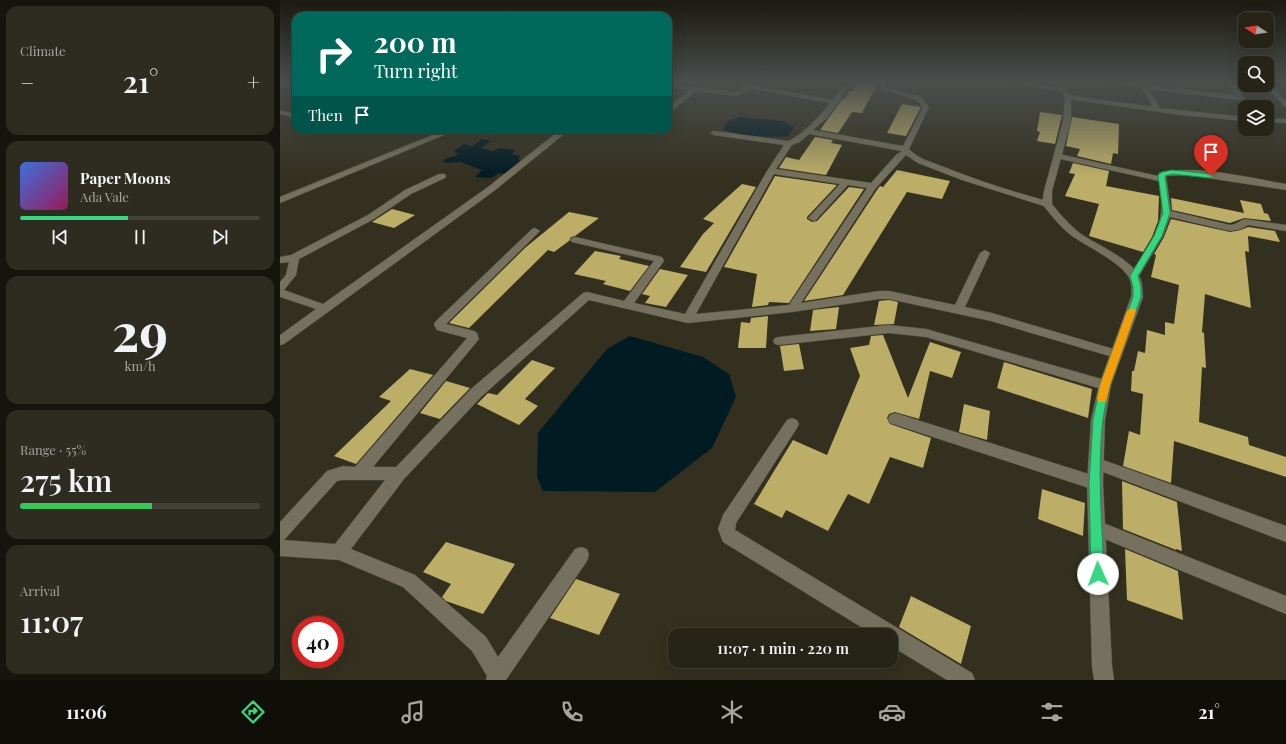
<!DOCTYPE html>
<html lang="en">
<head>
<meta charset="utf-8">
<style>
	:root { --surface:#262417; --page:#2e2c20; --text:#f1f3f6; --muted:#a4a4a1; --line:#424136; --accent:#35d881 }
	body { margin:0; font-family:"Playfair Display",serif; background:var(--page); color:var(--text); height:100vh; display:flex; flex-direction:column; font-size:15px; white-space:nowrap }
	* { box-sizing:border-box; margin:0 }
	p { font-size:13px; color:var(--muted) }
	.icon { flex:none; width:22px; height:22px; fill:none; stroke:currentColor; stroke-width:2; stroke-linecap:round; stroke-linejoin:round }
	.map { position:relative; flex:1; overflow:hidden }
	.panel { display:flex; flex-direction:column; gap:6px; padding:6px; background:#15140d; width:280px }
	.panel>* { flex:none }
	.banner { position:absolute; left:12px; top:12px; width:380px; height:122px; border-radius:12px; box-shadow:0 4px 16px #0002,0 0 0 1px var(--line); background:#00695c; color:#fff; overflow:hidden }
	.needle { width:26px; rotate:282deg }
	.tools { position:absolute; left:958px; top:12px; display:grid; gap:8px }
	.tools a { display:grid; place-items:center; width:36px; height:36px; border-radius:8px; background:var(--surface); box-shadow:0 4px 16px #0002,0 0 0 1px var(--line); font-size:20px }
	.speed { position:absolute; left:12px; top:616px; display:flex; gap:8px; font-size:20px; font-weight:700; text-align:center }
	.speed>* { display:grid; place-content:center; width:52px; height:52px; border-radius:50%; background:var(--surface); box-shadow:0 4px 16px #0002,0 0 0 1px var(--line); line-height:1 }
	.speed .limit { border:6px solid #d22; background:#fff; color:#111 }
	.pin { position:absolute; display:grid; place-items:center; width:34px; height:34px; color:#fff; margin:-41px -17px; border-radius:50% 50% 50% 0; rotate:-45deg; box-shadow:0 0 4px #0007 }
	.pin .icon { rotate:45deg }
	.me { position:absolute; width:44px; margin:-22px; rotate:358deg; stroke-linejoin:round; filter:drop-shadow(0 0 3px #0008) }
	.turn { display:flex; align-items:center; gap:14px; height:84px; padding:0 16px; font-size:18px }
	.turn .icon { width:52px; height:52px; stroke-width:2.5 }
	.turn b { display:block; font-size:28px; line-height:34px }
	.then { display:flex; align-items:center; height:38px; padding:0 16px; background:#0003; gap:8px; font-size:15px }
	.big { font-size:30px; font-weight:600; line-height:1.1 }
	.panel .widget { flex:1; display:flex; flex-direction:column; justify-content:center; gap:6px; min-width:0; padding:0 14px; border-radius:12px; background:var(--page) }
	.panel .dial { align-items:center; gap:0 }
	.dial b { font-size:52px; line-height:1 }
	.song { display:flex; align-items:center; gap:12px }
	.cover { width:48px; height:48px; border-radius:6px; background:linear-gradient(135deg,hsl(220 70% 55%),hsl(330 70% 35%)) }
	.played { height:4px; border-radius:2px; background:linear-gradient(90deg,var(--accent) 45%,var(--line) 45%) }
	.keys { display:flex; justify-content:space-around; direction:ltr }
	.heat { display:flex; justify-content:space-between; align-items:center; font-size:22px; direction:ltr }
	.charge { height:6px; border-radius:3px; background:linear-gradient(90deg,#34c759 55%,var(--line) 0) }
	.trip { position:absolute; left:388px; top:628px; width:230px; height:40px; border-radius:12px; background:var(--surface); box-shadow:0 4px 16px #0002,0 0 0 1px var(--line); font-weight:600; line-height:40px; text-align:center }
	.menu { display:flex; height:64px; justify-content:space-around; align-items:center; background:#0f0e09; color:var(--muted) }
	.menu .icon { width:28px; height:28px }
	.menu .selected { color:var(--accent) }
	.menu b { font-size:18px; color:var(--text) }
	main { display:flex; flex:1; min-height:0 }
	.map>svg:first-child { display:block }
	.water { fill:#001c22 }
	.building { fill:#bcae67 }
	.lines { fill:none; stroke-linecap:round; stroke-linejoin:round }
	.street-casing { stroke:#514f40; stroke-width:1 }
	.secondary-casing { stroke:#514f40; stroke-width:1 }
	.street { fill:#75715e; fill-rule:evenodd }
	.secondary { fill:#75715e; fill-rule:evenodd }
	.route { fill:#35d881; stroke:#228c54 }
	.slow { fill:#f59e0b }
</style>
</head>
<body>
<main>
<section class="panel">
<div class="widget"><p>Climate</p>
<div class="heat"><a>−</a><b class="big">21°</b><a>+</a></div>
</div>
<div class="widget">
<div class="song"><i class="cover"></i><div><b>Paper Moons</b><p>Ada Vale</p></div></div>
<div class="played"></div>
<div class="keys"><svg class="icon" aria-label="previous" viewBox="0 0 24 24"><path d="M18 5L8 12l10 7zM5 5v14"/></svg><svg class="icon" aria-label="pause" viewBox="0 0 24 24"><path d="M8 5v14M16 5v14"/></svg><svg class="icon" aria-label="next" viewBox="0 0 24 24"><path d="M6 5l10 7-10 7zM19 5v14"/></svg></div>
</div>
<div class="widget dial"><b>29</b><p>km/h</p></div>
<div class="widget"><p>Range · 55%</p><b class="big">275 km</b><div class="charge"></div></div>
<div class="widget"><p>Arrival</p><b class="big">11:07</b></div>
</section>
<div class="map">
<svg width="1006" height="680" viewBox="0 0 1006 680">
	<rect width="100%" height="100%" fill="#33301f"/>
	<path class="water" d="M460,117l43,4 11,6 -6,9c-19,2 -48,0 -65,-7l5,-8z
		M202,139l9,2 -10,7 11,3 8,-3 15,2 -3,4 8,2 -2,4 6,1 -18,13 -7,-1 -8,5 -16,-1 7,-7 -22,-8 -14,1 -4,-2c4,-4 9,-2 16,-7l-4,-3 10,-7 8,2z
		M350,336l73,21 26,17 7,23 -24,51 -57,44 -112,-1 -6,-14 1,-44 69,-84z"/>
	<path class="building" d="M578,82l19,2 -15,29 -10,-1 -14,21 -18,-3 23,-32 2,1 4,-8h4z
		M622,104l19,3 -15,29 -19,-3z
		M760,112l22,3 -7,29 -18,-3 3,-9 -3,-1z
		M792,117l47,7 -1,30 -5,-1 -2,11 -34,-8 3,-7 -14,-3z
		M535,137l18,3 -2,3 11,2 -16,30 -47,-7 7,-11 13,3z
		M793,163l36,8 -3,15 53,10 -1,25 -6,16 -9,15 -54,-16 10,-32 -34,-8 10,-22 -6,-1z
		M617,170l53,11 -8,18 -35,-7 -64,103 -39,6 73,-111 3,-4 3,1z
		M495,176l62,9 -30,32v2l5,3 5,-1 32,-34 15,2 -75,114 -20,-1 -1,3 -16,2 5,-33 -33,-7z
		M462,184l14,3 -50,85 -26,-5 23,-33 11,-11 -11,-4z
		M891,198l73,15 -4,-13 21,4 3,9 4,1 3,7 -27,-3 -14,5 -58,-13z
		M112,209l23,6 -21,13 -22,-6z
		M289,212l30,6 -24,18 -4,1 -2,4 -15,11 -6,-2 -79,78 -20,-5 77,-76z
		M891,219l59,13 11,-2 7,-3 27,4 5,11 -32,-6 1,16 -4,-1 6,57 -46,-14 -3,38 2,1 2,35 -4,-1 -3,55 49,15 1,8 37,12v20l-112,-36 -3,42 -48,-17 6,-35 11,4 3,-41 -12,-3 1,-20h2l4,-20 7,2 2,-23 18,5v-13l9,2 5,-39 -28,-8 5,-22 -2,-1 10,-17z
		M315,251l26,5 -2,3 30,7 -19,25 -27,-7 3,-3 -32,-7z
		M380,269l28,6 -22,32 -21,-4 5,-7 -8,-2z
		M609,300l9,2 -4,22 -20,1 5,-24z
		M559,307l-3,22 -26,2 3,-21z
		M488,316l-2,32h-28l3,-26 9,1 1,-5z
		M603,335l25,63 22,-56 31,10 -9,26 -22,-7 -11,48 -24,-7 -6,2 -2,4 3,6 41,14 -8,30 -33,-11 -21,47 -21,-10 -20,37 -42,-21 -4,8 -28,-14 39,-64 34,15 33,-79 -10,-28 19,-3 2,-9z
		M519,344l5,25 -20,2 -4,-25z
		M252,360l23,8 -30,31 13,7 -19,19 -42,-21 11,-11 9,2z
		M724,362l88,27 -4,29 -91,-30z
		M130,369l23,6 -77,89 -22,-8 57,-55 -12,-4z
		M166,381l24,7 -30,31 -20,-6z
		M684,404l26,7 -3,29 -28,-8z
		M842,481l55,21 5,49 -6,-2v1l-53,-21z
		M762,489l43,14 -2,33 -45,-17z
		M166,542l69,22 -32,50 -37,-13 -4,-4 9,-13 -28,-12z
		M845,549l53,22 5,49 -56,-20z
		M296,579l44,15 -21,41 -49,-17z
		M631,596l60,30 -10,38 -62,-37z"/>
	<g class="lines">
		<g class="street-casing">
			<path id="street" d="M468,82h7l-3,3 81,15 10,-13h4l1,1 -21,30 -14,12 90,16 20,-39c-9,-14 -31,-11 -43,-20l-1,-5h6v3l4,3 32,9 8,10 -20,42c9,10 23,13 35,18 35,14 70,25 106,35l2,2 -5,3 -85,-27 -44,-17 -12,-8 -30,33 -75,115 78,-12h10l66,14 25,-52 5,-3 5,3 -25,54 27,6 128,38 2,3 -2,3 -4,1 -125,-37 -102,-22h-10l-87,13 -104,11 -99,-23 -108,97 -77,82 -53,70 64,26 71,62 12,20 77,-108 6,-2 6,2 2,6 -2,6 -81,119h-20l1,-4 -15,-25 -69,-64 -64,-27 -59,-4v-34l47,-51 16,-5 12,1 112,-129 -30,-8 -3,-5 1,-3 97,-93 3,-1 5,3 -94,93 28,7 3,2 2,6 -106,128h23l75,-78 112,-96 4,-1 37,9 30,-40 -82,-19 -2,-2 2,-2 3,-1 87,20 2,4 -30,42 51,11 82,-143 17,-26 -70,-10 -4,-2 4,-2 74,10c13,-5 33,-26 42,-38l-81,-15 -8,6 -6,2 -39,-5 -28,23v-6l21,-18 -21,-3v-4l67,9zM529,134l93,17 -6,4 -25,28 -95,-14 16,-24 8,-3zM494,174l66,10 -30,32 -2,2 5,3 3,-1 32,-35 19,3 -78,117 -93,9zM63,480h42l-50,64 -51,-4 53,-59z
				M722,82h19l43,6 3,2 -3,2z
				M822,82l38,2 -1,-2h6l2,3 89,10 -10,-13h7l18,25 -6,1 -6,-8 -90,-11 11,19 85,9v4l-64,-6 -113,-16 -3,-2 3,-2 85,12 -11,-19z
				M989,87h4l13,14v6l-2,-1 -15,-17z
				M0,110l16,4v4l-16,-4z
				M987,118l19,1v4l-19,-1z
				M53,130h11l3,2 -4,2z
				M165,130h11l-176,73v-6z
				M280,130h9l-75,61 -210,153 -4,1v-10l36,-26 -36,-12v-15l6,-7 3,-13 -9,1v-6l11,-2 77,-40 37,-25 34,-16h6l1,2 -1,2 -34,16 -37,25 -75,40 -3,16 -12,15 39,14 165,-117z
				M341,130h29c-6,5 -23,5 -29,0z
				M776,154h3l99,22 1,-3c35,-9 91,5 127,11v6l-85,-13 -17,-2 -18,1 5,35 59,14 5,-1 9,-5 42,6v6l-38,-6 -7,4 -11,2 -60,-14 -7,19 -24,40 -5,3 -4,-1 -1,-2c12,-19 30,-40 32,-64 1,-10 -1,-21 -2,-31l-103,-23z
				M609,325l37,4 179,51 5,1 1,4 -1,4 -5,1 -179,-53 -37,-4 -110,12 -4,-1 -2,-3 2,-3 4,-1z
				M615,413l200,63 5,2 3,5 -3,5 -5,2 -205,-67 -2,-4 2,-4z
				M512,418l5,2 2,4 -2,4 -61,95 -1,7 237,143 3,7h-28l-56,-34v-11h-17l-151,-93 -5,-13 5,-14 64,-95z
				M815,457l191,69v16l-196,-75 -2,-4 2,-4z
				M816,520l190,76v18l-196,-81 -2,-5 2,-5z"/>
		</g>
		<g class="secondary-casing">
			<path id="secondary" d="M774,82h6l11,15v24l-19,70v13c7,9 16,19 25,27 18,14 51,25 62,45 4,6 3,14 4,21l-32,88 -6,35 -2,63 9,183 2,14h-20l-2,-14 -5,-183 4,-63 8,-35 32,-88c1,-7 1,-15 -3,-21 -10,-15 -40,-29 -56,-40 -11,-8 -21,-21 -30,-32l2,-13 19,-70 2,-24z"/>
		</g>
		<use href="#street" class="street"/>
		<use href="#secondary" class="secondary"/>
	</g>
	<linearGradient id="sky" x2="0" y2="1"><stop stop-color="#1c1a11"/><stop offset="0.46" stop-color="#4a4e4d"/><stop offset="1" stop-color="#4a4e4d" stop-opacity="0"/></linearGradient>
	<rect width="1006" height="177" fill="url(#sky)"/>
	<path class="route" d="M892,170l39,4 3,2 -3,2 -39,-4 -7,2 5,37 -8,23 -24,40 3,11v10c-14,40 -32,80 -38,122 -6,49 -1,105 1,155l-2,5 -4,2 -5,-2 -2,-5 -2,-91 4,-63 7,-35 33,-88v-10l-3,-11 24,-40 9,-23 -5,-38 4,-3z"/>
	<path class="slow" d="M852,308l4,3 -26,74 -4,17h-7l-2,-3 3,-14 27,-74z"/>
</svg>
<div class="tools">
<a><svg class="needle" viewBox="-14 -14 28 28"><path d="M0-13l5 13h-10z" fill="#e53935"/><path d="M0 13l5-13h-10z" fill="#a4a4a1"/></svg></a>
<a><svg class="icon" aria-label="search" viewBox="0 0 24 24"><circle cx="10" cy="10" r="6"/><path d="M15 15l6 6"/></svg></a>
<a><svg class="icon" aria-label="layers" viewBox="0 0 24 24"><path d="M12 4l9 5-9 5-9-5zM3 14l9 5 9-5"/></svg></a>
</div>
<div class="speed"><div class="limit">40</div></div>
<div class="pin" style="left:931px;top:176px;background:#d93025"><svg class="icon" aria-label="arrive" viewBox="0 0 24 24"><path d="M6 21V4h12l-3 4 3 4H6"/></svg></div>
<svg class="me" style="left:818px;top:574px" viewBox="-20 -20 40 40"><circle r="19" fill="#fff"/><path d="M0-13L10 11 0 6-10 11z" fill="#35d881"/></svg>
<div class="trip">11:07 · 1 min · 220 m</div>
<div class="banner">
<div class="turn"><svg class="icon" aria-label="right" viewBox="0 0 24 24"><path d="M7 20v-9h11M14 6l5 5-5 5"/></svg><div><b>200 m</b>Turn right</div></div>
<div class="then">Then<svg class="icon" aria-label="arrive" viewBox="0 0 24 24"><path d="M6 21V4h12l-3 4 3 4H6"/></svg></div>
</div>
</div>
</main>
<nav class="menu">
<b>11:06</b>
<svg class="icon selected" aria-label="directions" viewBox="0 0 24 24"><path d="M12 3l9 9-9 9-9-9zM9 14v-3h6M13 9l2 2-2 2"/></svg>
<svg class="icon" aria-label="music" viewBox="0 0 24 24"><path d="M9 18V5l10-2v13"/><circle cx="6" cy="18" r="3"/><circle cx="16" cy="16" r="3"/></svg>
<svg class="icon" aria-label="phone" viewBox="0 0 24 24"><path d="M5 4h4l2 5-3 2q2 4 5 5l2-3 5 2v4C11 20 4 13 5 4z"/></svg>
<svg class="icon" aria-label="climate" viewBox="0 0 24 24"><path d="M12 3v18M4 7l16 10M4 17L20 7"/></svg>
<svg class="icon" aria-label="car" viewBox="0 0 24 24"><path d="M5 17H2v-5l4-1 3-4h7l3 4 3 1v5h-3M9 17h6M6 11h13"/><circle cx="7" cy="17" r="2"/><circle cx="17" cy="17" r="2"/></svg>
<svg class="icon" aria-label="filters" viewBox="0 0 24 24"><path d="M4 7h16M4 17h16"/><circle cx="9" cy="7" r="2"/><circle cx="15" cy="17" r="2"/></svg>
<b>21°</b>
</nav>
</body>
</html>
